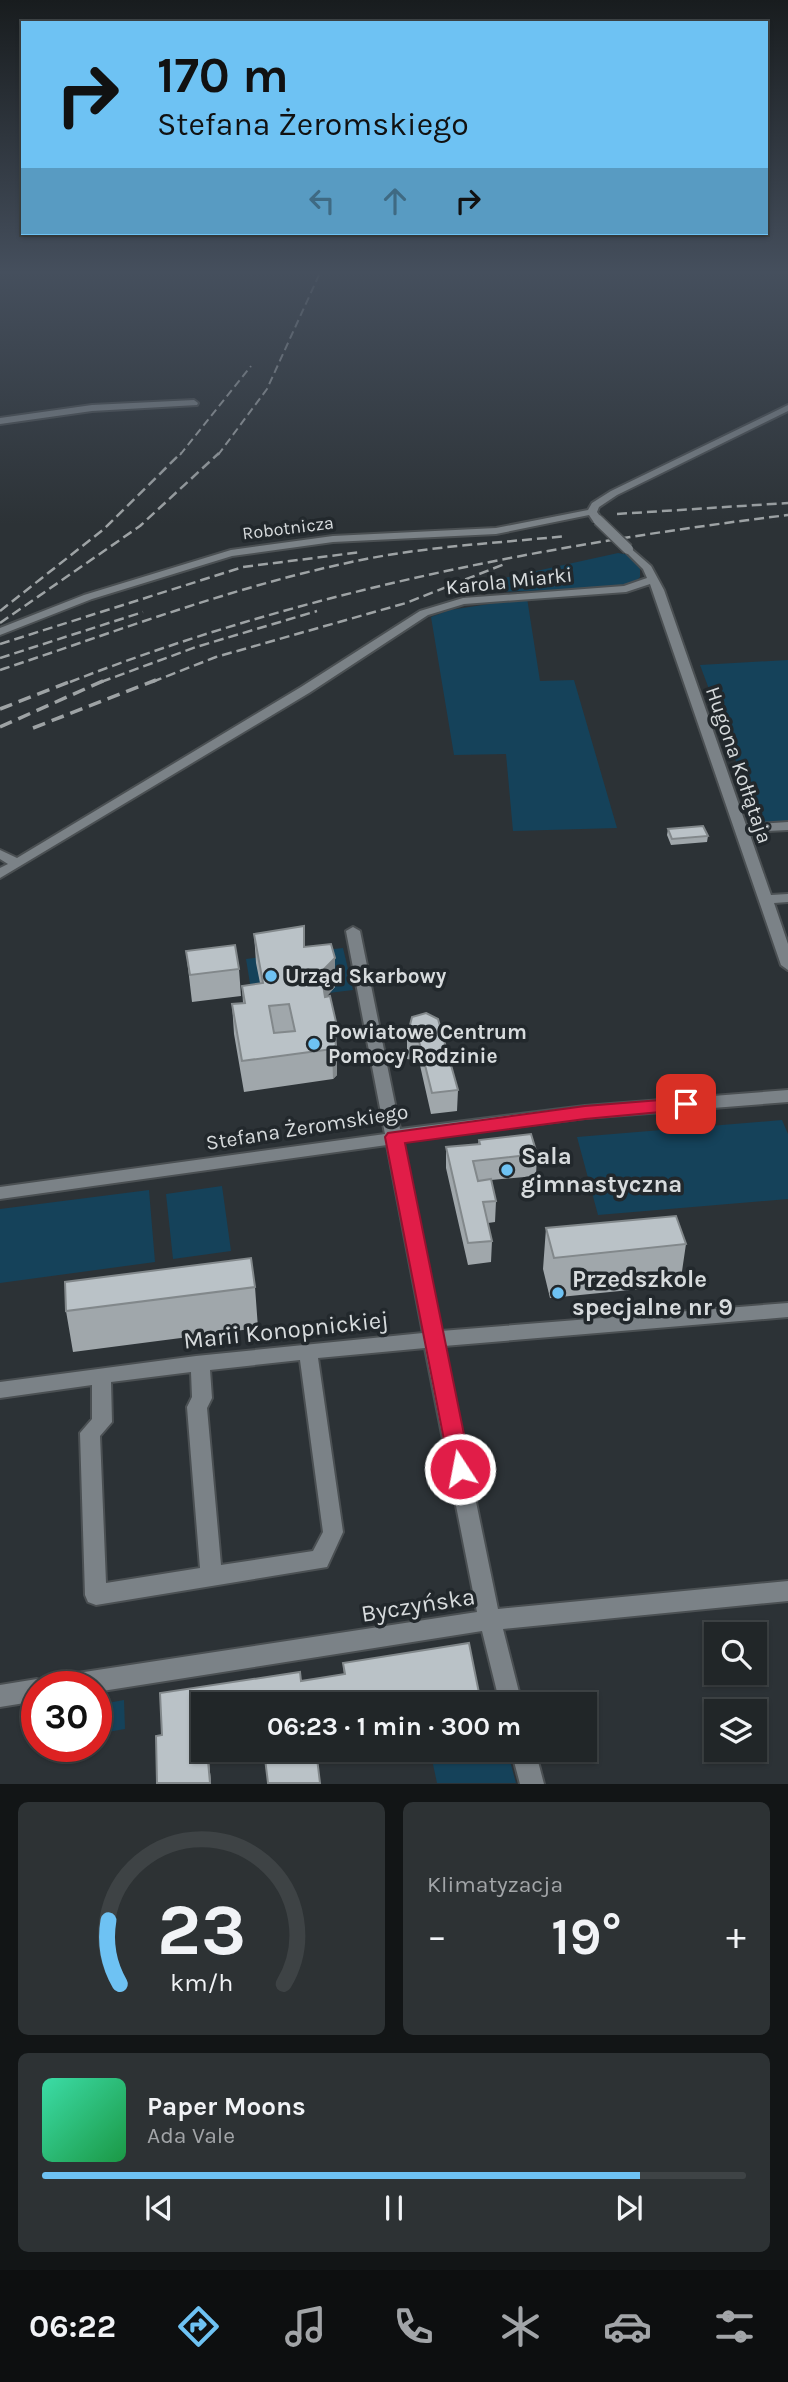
<!DOCTYPE html>
<html lang="pl">
<head>
<meta charset="utf-8">
<style>
	:root { --surface:#212628; --page:#2d3234; --text:#f1f3f6; --muted:#a2a5a8; --line:#3e4345; --accent:#6ec2f3 }
	body { margin:0; font-family:Karla,sans-serif; background:var(--page); color:var(--text); height:100vh; display:flex; flex-direction:column; font-size:26px; white-space:nowrap }
	* { box-sizing:border-box; margin:0 }
	p { font-size:23px; color:var(--muted) }
	.icon { flex:none; width:38px; height:38px; fill:none; stroke:currentColor; stroke-width:2; stroke-linecap:round; stroke-linejoin:round }
	.map { position:relative; height:1784px; overflow:hidden }
	.drawer { display:flex; flex-direction:column; gap:18px; padding:18px; background:#121516; flex:1 }
	.drawer>* { flex:none }
	.banner { position:absolute; left:21px; top:21px; width:747px; height:214px; border-radius:0px; box-shadow:0 2px 5px #0004,0 0 0 2px var(--line); background:#6ec2f3; color:#111; overflow:hidden }
	.fabs { position:absolute; left:704px; top:1622px; display:grid; gap:14px }
	.fabs a { display:grid; place-items:center; width:63px; height:63px; border-radius:0px; background:var(--surface); box-shadow:0 2px 5px #0004,0 0 0 2px var(--line); font-size:35px }
	.speed { position:absolute; left:21px; top:1671px; display:flex; gap:14px; font-size:35px; font-weight:700; text-align:center }
	.speed>* { display:grid; place-content:center; width:91px; height:91px; border-radius:50%; background:var(--surface); box-shadow:0 2px 5px #0004,0 0 0 2px var(--line); line-height:1 }
	.speed .limit { border:10px solid #d22; background:#fff; color:#111 }
	.pin { position:absolute; display:grid; place-items:center; width:60px; height:60px; color:#fff; margin:-30px; border-radius:14px; box-shadow:0 4px 10px #0006 }
	.me { position:absolute; width:77px; margin:-38px; rotate:349deg; stroke-linejoin:round; filter:drop-shadow(0 0 5px #0008) }
	.turn { display:flex; align-items:center; gap:24px; height:147px; padding:0 21px; font-size:32px }
	.turn .icon { width:91px; height:91px; stroke-width:2.5 }
	.turn b { display:block; font-size:49px; line-height:60px }
	.lanes { display:flex; align-items:center; height:66px; padding:0 21px; background:#0003; justify-content:center; gap:35px; direction:ltr }
	.lanes .off { opacity:.35 }
	.big { font-size:52px; font-weight:700; line-height:1.1 }
	.drawer .widget { flex:1; display:flex; flex-direction:column; justify-content:center; gap:10px; min-width:0; padding:0 24px; border-radius:10px; background:var(--page) }
	.drawer .dial { align-items:center; gap:0 }
	.dial svg { height:182px; overflow:visible; fill:none; stroke:var(--line); stroke-width:7; stroke-linecap:round; text-anchor:middle }
	.dial text { fill:var(--text); stroke:none }
	.song { display:flex; align-items:center; gap:21px }
	.cover { width:84px; height:84px; border-radius:10px; background:linear-gradient(135deg,hsl(160 70% 55%),hsl(140 70% 35%)) }
	.played { height:7px; border-radius:4px; background:linear-gradient(90deg,var(--accent) 85%,var(--line) 85%) }
	.keys { display:flex; justify-content:space-around; direction:ltr }
	.heat { display:flex; justify-content:space-between; align-items:center; font-size:38px; direction:ltr }
	.drawer .tiles { flex:1; display:grid; gap:18px; grid-template-columns:1fr 1fr }
	.widget:last-child { grid-column:span 2 }
	.trip { position:absolute; left:191px; top:1692px; width:406px; height:70px; border-radius:0px; background:var(--surface); box-shadow:0 2px 5px #0004,0 0 0 2px var(--line); font-weight:700; line-height:70px; text-align:center }
	.tab-bar { display:flex; height:112px; justify-content:space-around; align-items:center; background:#0d0f10; color:var(--muted) }
	.tab-bar .icon { width:49px; height:49px }
	.tab-bar .on { color:var(--accent) }
	.tab-bar b { font-size:32px; color:var(--text) }
	.map>svg:first-child { display:block }
	.green { fill:#15425a }
	.lines { fill:none; stroke-linecap:round; stroke-linejoin:round }
	.minor-casing { stroke:#4b5053; stroke-width:4 }
	.minor { fill:#7b8287; fill-rule:evenodd }
	.rail-far2 { stroke:#9ea3a5; stroke-width:2; stroke-dasharray:8 4.5; stroke-linecap:butt }
	.rail-far1 { stroke:#9ea3a5; stroke-width:2.5; stroke-dasharray:10 5; stroke-linecap:butt }
	.rail { stroke:#9ea3a5; stroke-width:3.5; stroke-dasharray:13 7; stroke-linecap:butt }
	.minor-bridge-casing { stroke:#4b5053; stroke-width:13; stroke-linecap:butt }
	.minor-bridge { stroke:#7b8287; stroke-width:10 }
	.wall { fill:#a0a7ab }
	.shaded-wall { fill:#82888b }
	.building { fill:#bac2c7; stroke:#82888b; stroke-width:2; fill-rule:evenodd }
	.route { fill:#e11d48; stroke:#92132f; stroke-width:2 }
	.poi-dot { fill:#6ec2f3; stroke:#22282c; stroke-width:2.5 }
	.labels { text-anchor:middle; stroke-width:7; stroke-linejoin:round; paint-order:stroke }
	.far-street-label { font-size:18px; fill:#d7dbdd; stroke:#22282c }
	.street-label { font-size:21px; fill:#d7dbdd; stroke:#22282c }
	.poi-label { font-size:21px; font-weight:bold; fill:#d7dbdd; stroke:#22282c; text-anchor:start }
	.near-poi-label { font-size:24px; font-weight:bold; fill:#d7dbdd; stroke:#22282c; text-anchor:start }
	.near-street-label { font-size:24px; fill:#d7dbdd; stroke:#22282c }
</style>
</head>
<body>
<div class="map">
<svg width="788" height="1784" viewBox="0 0 788 1784">
	<rect width="100%" height="100%" fill="#2c3236"/>
	<path class="green" d="M618,553l12,2 10,14v8l-7,7 -20,4 -146,5 10,-9z
		M527,598l13,83 34,-1 43,148 -104,3 -7,-77 -52,1 -23,-138 19,-7z
		M788,660v162l-29,1 -59,-158z
		M343,948l10,42 -100,12 -7,-43z
		M782,1120l6,14v65l-190,16 -21,-78z
		M222,1186l9,65 -58,8 -7,-65z
		M149,1190l6,72 -155,21v-74z
		M124,1700l1,29 -29,5v-29z
		M430,1750h77l9,33h-79z"/>
	<g class="lines">
		<g class="minor-casing">
			<path id="minor" d="M194,400l4,3 -1,2 -105,6 -92,13v-6l92,-13z
				M788,405v6l-171,84 -18,12 -2,5 5,7 -1,2h-8l-4,-6 -93,19 -163,8 -101,14 -140,43 -92,36v-7l84,-33 147,-45 102,-14 163,-8 92,-18 4,-7 19,-12z
				M628,546l23,20 13,24 82,235 42,-3v8l-39,2 22,63 17,-1v8l-14,1 14,41v26l-7,-5 -131,-381 -24,8 -162,12 -36,11 -119,78 -309,185v-10l8,-4 -8,-5v-9l17,8 284,-171 119,-76 43,-13 161,-12 23,-8 -4,-9 -20,-20z
				M353,927l7,4 40,198 185,-23 203,-16v12l-203,16 -183,23 39,190 347,-28v14l-344,29 54,263 290,-28v20l-285,28 19,75h-22l-18,-73 -386,61v-5h-59v14l-37,6v-22l37,-6 8,3 2,5 3,-8 8,-3 419,-64 -52,-264 -107,10 25,174 -16,35 -231,38 -8,-3 -3,-7 -5,-162 12,-14v-34l-92,13v-16l196,-26 227,-23 -36,-188 -387,54v-12l385,-53 -39,-203zM300,1360l23,172 -10,19 -92,14 -14,-157 5,-10 -2,-28zM191,1372l1,25 -5,10 13,161 -94,15 -6,-147 12,-14 -1,-40z
				M511,1750h24l9,34h-24z"/>
		</g>
		<use href="#minor" class="minor"/>
		<path class="rail-far2" d="M180,455l71,-89
			M218,455l49,-66 52,-114"/>
		<path class="rail-far1" d="M617,514l171,-11
			M0,611l104,-82 77,-76
			M0,623l140,-97 79,-73
			M0,644l243,-77 118,-15
			M0,658l143,-46
			M0,670c121,-40 240,-86 366,-111 66,-13 133,-16 200,-23
			M70,682c230,-90 473,-137 718,-167
			M101,682l95,-35 121,-36
			M152,682l64,-25 190,-54 101,-40"/>
		<path class="rail" d="M0,709l74,-29
			M0,727l105,-47
			M33,728l123,-48"/>
		<g class="minor-bridge-casing">
			<path id="minor-bridge" d="M598,520l30,29"/>
		</g>
		<use href="#minor-bridge" class="minor-bridge"/>
	</g>
	<path class="wall" d="M668,829l40,7 -1,6 -36,3 -4,-10z
		M254,934l51,13 30,11v29l-9,10 10,25 1,53 -4,4 -89,13 -10,-58 -2,-30 11,-1 -1,-17 18,-3 -4,-20z
		M186,951l53,18 2,27 -49,6z
		M410,1025l48,65 -1,21 -26,3 -12,-53 -12,-2v-21l3,-2z
		M479,1140l58,14 -1,22 -45,4 5,21 -1,21 -7,1 4,18 -1,21 -23,3 -22,-97v-21l32,-3z
		M546,1228l140,16 -6,41 -130,13 -7,-29z
		M255,1287l3,41 -185,24 -7,-41z
		M469,1643l10,50 -1,11h-275v46h5l3,33h-54l-1,-47 6,-1 -2,-42 140,-21 1,9 43,-6 -1,-12z"/>
	<path class="shaded-wall" d="M335,958v29l-13,15 -1,-30z
		M336,1045l1,30 -4,4 -1,-30z
		M207,1750h1l3,33h-1z"/>
	<path class="building" d="M703,826l5,10 -36,3 -4,-10z
		M304,926v21l27,-3 4,14 -14,14 4,25 5,-1 6,26h-5l5,23 -4,4 -90,12 -10,-57 13,-1 -3,-17 21,-3 -9,-49zM289,1004l6,27 -21,2 -5,-27z
		M235,945l4,24 -49,6 -4,-24z
		M426,1013l12,6 20,71 -26,3 -13,-52 -12,-3 6,-5 -3,-8 2,-8z
		M531,1134l6,20 -64,7 5,20 13,-2 5,22 -13,1 9,39 -24,2 -22,-96 34,-3 -1,-4z
		M676,1216l10,28 -132,14 -8,-30z
		M251,1258l4,29 -189,24 -1,-29z
		M469,1643l10,50 -72,11h-58l-1,-9 -38,6v3h-107v46h4l3,33h-53l-1,-47 6,-1 -2,-42 140,-21 1,9 44,-7 -2,-11z
		M264,1750h52l4,33h-52z"/>
	<linearGradient id="sky" x2="0" y2="1"><stop stop-color="#181c1e"/><stop offset="0.52" stop-color="#454f5d"/><stop offset="1" stop-color="#454f5d" stop-opacity="0"/></linearGradient>
	<rect width="788" height="524" fill="url(#sky)"/>
	<path class="route" d="M686,1098l10,6 -3,5 -108,10 -180,24 66,326 -3,7 -8,3 -9,-3 -66,-339 3,-4 197,-27z"/>
	<g class="poi-dot">
		<circle cx="271" cy="976" r="7"/>
		<circle cx="314" cy="1044" r="7"/>
		<circle cx="507" cy="1170" r="7"/>
		<circle cx="558" cy="1293" r="7"/>
	</g>
	<g class="labels">
		<g class="far-street-label">
			<text transform="translate(288 528) rotate(-7)" y="6">Robotnicza</text>
		</g>
		<g class="street-label">
			<text transform="translate(509 581) rotate(-6)" y="7">Karola Miarki</text>
			<text transform="translate(739 765) rotate(71)" y="7">Hugona Kołłątaja</text>
			<text transform="translate(307 1127) rotate(-9)" y="7">Stefana Żeromskiego</text>
		</g>
		<g class="poi-label">
			<text x="285" y="983">Urząd Skarbowy</text>
			<text x="328" y="1039">Powiatowe Centrum<tspan x="328" dy="24">Pomocy Rodzinie</tspan></text>
		</g>
		<g class="near-poi-label">
			<text x="521" y="1164">Sala<tspan x="521" dy="28">gimnastyczna</tspan></text>
			<text x="572" y="1287">Przedszkole<tspan x="572" dy="28">specjalne nr 9</tspan></text>
		</g>
		<g class="near-street-label">
			<text transform="translate(286 1330) rotate(-6)" y="8">Marii Konopnickiej</text>
			<text transform="translate(418 1605) rotate(-9)" y="8">Byczyńska</text>
		</g>
	</g>
</svg>
<div class="fabs">
<a><svg class="icon" aria-label="search" viewBox="0 0 24 24"><circle cx="10" cy="10" r="6"/><path d="M15 15l6 6"/></svg></a>
<a><svg class="icon" aria-label="layers" viewBox="0 0 24 24"><path d="M12 4l9 5-9 5-9-5zM3 14l9 5 9-5"/></svg></a>
</div>
<div class="speed"><div class="limit">30</div></div>
<div class="pin" style="left:686px;top:1104px;background:#d93025"><svg class="icon" aria-label="arrive" viewBox="0 0 24 24"><path d="M6 21V4h12l-3 4 3 4H6"/></svg></div>
<svg class="me" style="left:460px;top:1469px" viewBox="-20 -20 40 40"><circle r="17" fill="#e11d48" stroke="#fff" stroke-width="3"/><path d="M0-11L8 9 0 5-8 9z" fill="#fff"/></svg>
<div class="trip">06:23 · 1 min · 300 m</div>
<div class="banner">
<div class="turn"><svg class="icon" aria-label="right" viewBox="0 0 24 24"><path d="M7 20v-9h11M14 6l5 5-5 5"/></svg><div><b>170 m</b>Stefana Żeromskiego</div></div>
<div class="lanes"><svg class="icon off" aria-label="left" viewBox="0 0 24 24"><path d="M17 20v-9H6M10 6l-5 5 5 5"/></svg><svg class="icon off" aria-label="ahead" viewBox="0 0 24 24"><path d="M12 20V5M6 11l6-6 6 6"/></svg><svg class="icon" aria-label="right" viewBox="0 0 24 24"><path d="M7 20v-9h11M14 6l5 5-5 5"/></svg></div>
</div>
</div>
<section class="drawer">
<div class="tiles">
<div class="widget dial"><svg viewBox="0 0 100 80">
<path d="M14 69A42 42 0 1 1 86 69"/>
<path d="M14 69A42 42 0 0 1 9 41" stroke="#6ec2f3"/>
<text x="50" y="56" font-size="32" font-weight="700">23</text>
<text x="50" y="72" font-size="11">km/h</text>
</svg></div>
<div class="widget"><p>Klimatyzacja</p>
<div class="heat"><a>−</a><b class="big">19°</b><a>+</a></div>
</div>
<div class="widget">
<div class="song"><i class="cover"></i><div><b>Paper Moons</b><p>Ada Vale</p></div></div>
<div class="played"></div>
<div class="keys"><svg class="icon" aria-label="previous" viewBox="0 0 24 24"><path d="M18 5L8 12l10 7zM5 5v14"/></svg><svg class="icon" aria-label="pause" viewBox="0 0 24 24"><path d="M8 5v14M16 5v14"/></svg><svg class="icon" aria-label="next" viewBox="0 0 24 24"><path d="M6 5l10 7-10 7zM19 5v14"/></svg></div>
</div>
</div>
</section>
<nav class="tab-bar">
<b>06:22</b>
<svg class="icon on" aria-label="directions" viewBox="0 0 24 24"><path d="M12 3l9 9-9 9-9-9zM9 14v-3h6M13 9l2 2-2 2"/></svg>
<svg class="icon" aria-label="music" viewBox="0 0 24 24"><path d="M9 18V5l10-2v13"/><circle cx="6" cy="18" r="3"/><circle cx="16" cy="16" r="3"/></svg>
<svg class="icon" aria-label="phone" viewBox="0 0 24 24"><path d="M5 4h4l2 5-3 2q2 4 5 5l2-3 5 2v4C11 20 4 13 5 4z"/></svg>
<svg class="icon" aria-label="climate" viewBox="0 0 24 24"><path d="M12 3v18M4 7l16 10M4 17L20 7"/></svg>
<svg class="icon" aria-label="car" viewBox="0 0 24 24"><path d="M5 17H2v-5l4-1 3-4h7l3 4 3 1v5h-3M9 17h6M6 11h13"/><circle cx="7" cy="17" r="2"/><circle cx="17" cy="17" r="2"/></svg>
<svg class="icon" aria-label="filters" viewBox="0 0 24 24"><path d="M4 7h16M4 17h16"/><circle cx="9" cy="7" r="2"/><circle cx="15" cy="17" r="2"/></svg>
</nav>
</body>
</html>
